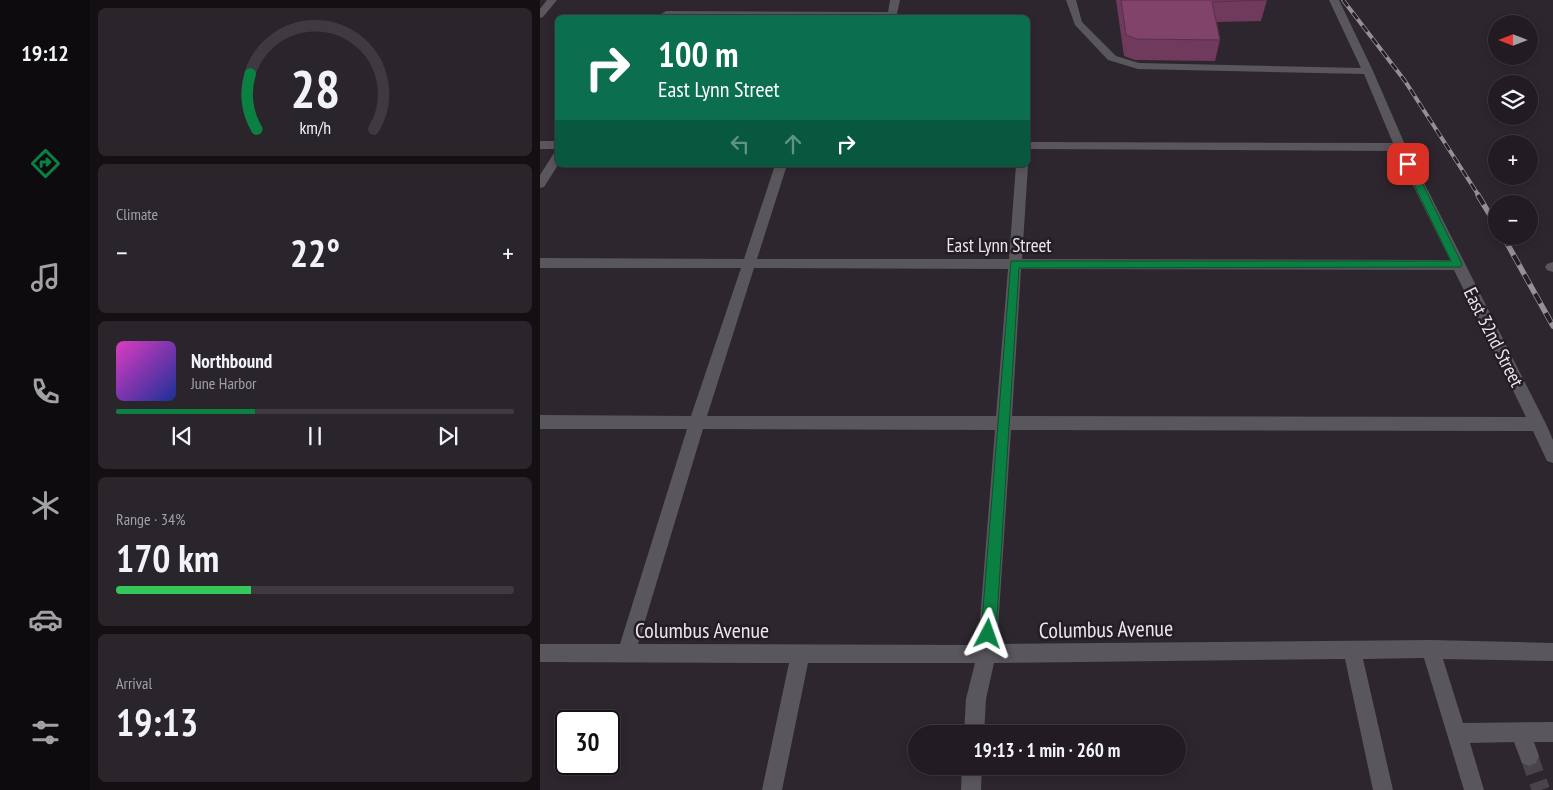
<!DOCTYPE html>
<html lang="en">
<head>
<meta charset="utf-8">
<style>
	:root { --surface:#221c22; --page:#2a252a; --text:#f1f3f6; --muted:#a2a1a5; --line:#3f3a40; --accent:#0b8043 }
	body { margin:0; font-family:"PT Sans Narrow",sans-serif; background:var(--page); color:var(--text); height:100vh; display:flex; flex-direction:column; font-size:19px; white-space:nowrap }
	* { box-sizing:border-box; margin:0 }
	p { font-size:16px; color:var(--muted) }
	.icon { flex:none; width:28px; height:28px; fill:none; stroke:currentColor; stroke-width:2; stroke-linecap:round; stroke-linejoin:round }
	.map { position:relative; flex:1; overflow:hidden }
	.side { display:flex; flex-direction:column; gap:8px; padding:8px; background:#130f13; width:450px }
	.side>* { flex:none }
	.guide { position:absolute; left:15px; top:15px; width:475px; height:152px; border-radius:8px; box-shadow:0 2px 8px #0003,0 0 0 1px var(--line); background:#0b6e4f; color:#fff; overflow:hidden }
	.needle { width:32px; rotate:270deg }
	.tools { position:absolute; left:948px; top:15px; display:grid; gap:10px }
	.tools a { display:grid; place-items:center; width:50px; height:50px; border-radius:50%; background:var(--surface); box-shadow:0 2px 8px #0003,0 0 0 1px var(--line); font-size:25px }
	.speed { position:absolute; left:15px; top:710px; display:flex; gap:10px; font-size:25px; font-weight:700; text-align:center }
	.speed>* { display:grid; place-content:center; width:65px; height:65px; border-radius:50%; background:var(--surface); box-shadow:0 2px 8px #0003,0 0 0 1px var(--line); line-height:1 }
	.speed .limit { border:2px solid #111; border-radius:8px; background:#fff; color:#111 }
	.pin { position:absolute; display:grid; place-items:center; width:42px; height:42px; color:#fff; margin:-21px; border-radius:10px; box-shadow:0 2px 8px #0006 }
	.me { position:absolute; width:55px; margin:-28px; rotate:4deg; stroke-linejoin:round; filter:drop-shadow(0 0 4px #0008) }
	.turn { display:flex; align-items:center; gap:18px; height:105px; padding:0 20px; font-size:22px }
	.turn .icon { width:65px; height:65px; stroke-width:2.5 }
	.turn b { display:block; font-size:35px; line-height:42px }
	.lanes { display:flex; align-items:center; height:48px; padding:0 20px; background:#0003; justify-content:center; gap:25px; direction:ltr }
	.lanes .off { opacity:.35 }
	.big { font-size:38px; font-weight:700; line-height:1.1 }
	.side .widget { flex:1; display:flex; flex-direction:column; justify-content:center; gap:8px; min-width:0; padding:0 18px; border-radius:8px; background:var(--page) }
	.side .dial { align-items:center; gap:0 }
	.dial svg { height:130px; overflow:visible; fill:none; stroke:var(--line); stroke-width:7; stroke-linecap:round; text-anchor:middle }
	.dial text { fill:var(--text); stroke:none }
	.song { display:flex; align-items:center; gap:15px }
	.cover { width:60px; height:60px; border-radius:8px; background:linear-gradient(135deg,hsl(310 70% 55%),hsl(230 70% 35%)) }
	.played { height:5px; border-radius:2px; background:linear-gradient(90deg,var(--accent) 35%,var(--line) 35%) }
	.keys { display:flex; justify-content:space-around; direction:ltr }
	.heat { display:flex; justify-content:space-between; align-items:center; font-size:28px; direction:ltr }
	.charge { height:8px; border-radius:4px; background:linear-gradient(90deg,#34c759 34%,var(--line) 0) }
	.trip { position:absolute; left:368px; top:725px; width:278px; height:50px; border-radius:25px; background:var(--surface); box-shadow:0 2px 8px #0003,0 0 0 1px var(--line); font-weight:700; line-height:50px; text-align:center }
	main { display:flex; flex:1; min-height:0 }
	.dock { display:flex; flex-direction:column; width:90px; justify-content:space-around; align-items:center; background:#0e0b0e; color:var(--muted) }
	.dock .icon { width:35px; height:35px }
	.dock .on { color:var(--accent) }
	.dock b { font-size:22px; color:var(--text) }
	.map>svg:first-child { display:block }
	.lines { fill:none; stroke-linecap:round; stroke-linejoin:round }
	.minor-tunnel { stroke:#4a434a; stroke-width:18; stroke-dasharray:18 9; stroke-linecap:butt }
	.minor { fill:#59575c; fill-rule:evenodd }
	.rail-far1-casing { stroke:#969096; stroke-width:4 }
	.rail-casing { stroke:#969096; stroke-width:5.5 }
	.rail-far1 { stroke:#241d24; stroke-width:2.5; stroke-dasharray:8; stroke-linecap:butt }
	.rail { stroke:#241d24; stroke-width:4; stroke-dasharray:11; stroke-linecap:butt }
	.wall { fill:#6f3a5b }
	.building { fill:#81436a; stroke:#5a2f4a }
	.route { fill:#0b8043; stroke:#07532c }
	.labels { text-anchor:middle; stroke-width:5; stroke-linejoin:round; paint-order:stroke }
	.street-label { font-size:19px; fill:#ebe6eb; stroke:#241d24 }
	.near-street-label { font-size:22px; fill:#ebe6eb; stroke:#241d24 }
</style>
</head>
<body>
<main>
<nav class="dock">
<b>19:12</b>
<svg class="icon on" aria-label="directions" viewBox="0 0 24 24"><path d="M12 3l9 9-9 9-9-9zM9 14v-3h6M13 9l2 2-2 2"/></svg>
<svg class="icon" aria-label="music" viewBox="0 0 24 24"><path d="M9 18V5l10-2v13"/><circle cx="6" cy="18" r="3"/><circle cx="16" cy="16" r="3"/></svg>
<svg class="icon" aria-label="phone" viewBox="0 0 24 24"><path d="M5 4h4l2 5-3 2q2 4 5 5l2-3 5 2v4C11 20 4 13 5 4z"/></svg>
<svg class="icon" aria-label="climate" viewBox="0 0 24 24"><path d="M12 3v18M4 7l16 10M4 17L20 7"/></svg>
<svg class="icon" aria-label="car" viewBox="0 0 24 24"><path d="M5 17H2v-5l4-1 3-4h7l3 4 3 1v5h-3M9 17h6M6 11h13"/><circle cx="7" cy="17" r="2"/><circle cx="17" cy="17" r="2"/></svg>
<svg class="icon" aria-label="filters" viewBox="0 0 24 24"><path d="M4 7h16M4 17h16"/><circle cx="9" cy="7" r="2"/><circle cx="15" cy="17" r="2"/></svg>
</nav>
<section class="side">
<div class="widget dial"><svg viewBox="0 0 100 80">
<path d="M14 69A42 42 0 1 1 86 69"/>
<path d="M14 69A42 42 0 0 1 10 35" stroke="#0b8043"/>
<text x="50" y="56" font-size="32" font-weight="700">28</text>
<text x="50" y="72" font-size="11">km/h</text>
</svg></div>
<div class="widget"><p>Climate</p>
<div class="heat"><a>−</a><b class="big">22°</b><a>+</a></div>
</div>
<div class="widget">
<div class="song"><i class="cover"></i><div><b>Northbound</b><p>June Harbor</p></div></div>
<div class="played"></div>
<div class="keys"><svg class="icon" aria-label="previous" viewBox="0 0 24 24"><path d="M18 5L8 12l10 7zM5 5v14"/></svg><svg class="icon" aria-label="pause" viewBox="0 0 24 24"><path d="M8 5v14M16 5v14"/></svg><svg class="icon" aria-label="next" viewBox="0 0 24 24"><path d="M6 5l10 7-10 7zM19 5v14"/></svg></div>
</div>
<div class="widget"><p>Range · 34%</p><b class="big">170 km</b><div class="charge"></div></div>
<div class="widget"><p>Arrival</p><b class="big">19:13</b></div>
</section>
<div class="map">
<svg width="1013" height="790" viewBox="0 0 1013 790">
	<rect width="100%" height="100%" fill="#2d262e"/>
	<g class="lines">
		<path class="minor-tunnel" d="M989,756l12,34"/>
		<path class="minor" d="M7,0h10l-14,17 -3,1v-9z
			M350,0h10l-4,18 -230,-1 -5,-3 5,-3 222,1z
			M526,0h10l6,22 34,34 23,7 222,5 -32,-68h10l34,71 33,76 140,277 7,16v23l-6,-2 -14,-30 -522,-1 -14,214 434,-4 122,3v18l-110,-2 20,64 90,-1v20h-19l5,14 -3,7 -7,3 -7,-3 -8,-21 -44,1 14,47h-20l-40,-132 -61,1 30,131h-20l-28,-131 -351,4 -8,36 -2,35h-20l2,-35 9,-36h-167l-26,127h-20l27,-127 -249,-1v-18h80l67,-215h-147v-14l151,1 50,-148h-201v-10l204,1 31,-94h12l-30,94h252l7,-94h12l-6,94 428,1 -54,-109 -368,-2v-7l365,1 -29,-69 -226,-5 -30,-9 -33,-35zM214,268l254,1 -12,147h-289zM481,269l433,1 72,147 -514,-1zM163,429l292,1 -17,215 -340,-1z
			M0,141h18v8h-18z
			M18,152v13l-14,22 -4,1v-13l14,-22z
			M1013,262v10l-6,-2 -2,-3 2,-3z
			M422,766h20l-1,24h-20z"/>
		<g class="rail-far1-casing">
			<path id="rail-far1" d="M803,0l62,81 74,115"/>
		</g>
		<g class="rail-casing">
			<path id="rail" d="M938,195l18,30
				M963,236l50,90"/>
		</g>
		<use href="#rail-far1" class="rail-far1"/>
		<use href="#rail" class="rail"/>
	</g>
	<path class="wall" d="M576,0h151l-6,21 -44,1 3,18 -5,21 -80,-1 -11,-4z"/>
	<path class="building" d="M581,0h146l-55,2 8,38 -83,-1 -11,-4z"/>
	<path class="route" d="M868,161l5,3 49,100 -1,3 -442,1 -23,366 -3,5 -5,2 -4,-2 -3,-5 30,-373h440l-47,-97z"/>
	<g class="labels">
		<g class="street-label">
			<text x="459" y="252">East Lynn Street</text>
			<text transform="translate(954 337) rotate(63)" y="7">East 32nd Street</text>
		</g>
		<g class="near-street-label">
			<text transform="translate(566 629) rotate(-1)" y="8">Columbus Avenue</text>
			<text x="162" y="638">Columbus Avenue</text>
		</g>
	</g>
</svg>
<div class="tools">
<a><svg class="needle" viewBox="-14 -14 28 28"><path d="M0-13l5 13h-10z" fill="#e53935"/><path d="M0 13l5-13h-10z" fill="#a2a1a5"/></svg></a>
<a><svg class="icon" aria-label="layers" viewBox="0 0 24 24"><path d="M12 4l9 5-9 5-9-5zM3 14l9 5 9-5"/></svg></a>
<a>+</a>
<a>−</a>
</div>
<div class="speed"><div class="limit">30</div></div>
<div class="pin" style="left:868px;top:164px;background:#d93025"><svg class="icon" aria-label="arrive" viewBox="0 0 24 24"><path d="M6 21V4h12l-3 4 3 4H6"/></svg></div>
<svg class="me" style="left:448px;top:634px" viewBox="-20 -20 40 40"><path d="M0-17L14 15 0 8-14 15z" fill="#0b8043" stroke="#fff" stroke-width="4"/></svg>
<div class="trip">19:13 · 1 min · 260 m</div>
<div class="guide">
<div class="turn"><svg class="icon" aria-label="right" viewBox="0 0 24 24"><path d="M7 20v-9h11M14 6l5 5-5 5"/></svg><div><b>100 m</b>East Lynn Street</div></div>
<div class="lanes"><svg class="icon off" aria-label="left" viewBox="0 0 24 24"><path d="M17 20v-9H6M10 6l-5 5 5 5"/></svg><svg class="icon off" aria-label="ahead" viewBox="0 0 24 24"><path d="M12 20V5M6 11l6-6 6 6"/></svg><svg class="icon" aria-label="right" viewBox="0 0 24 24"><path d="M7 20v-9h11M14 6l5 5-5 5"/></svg></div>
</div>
</div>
</main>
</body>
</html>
